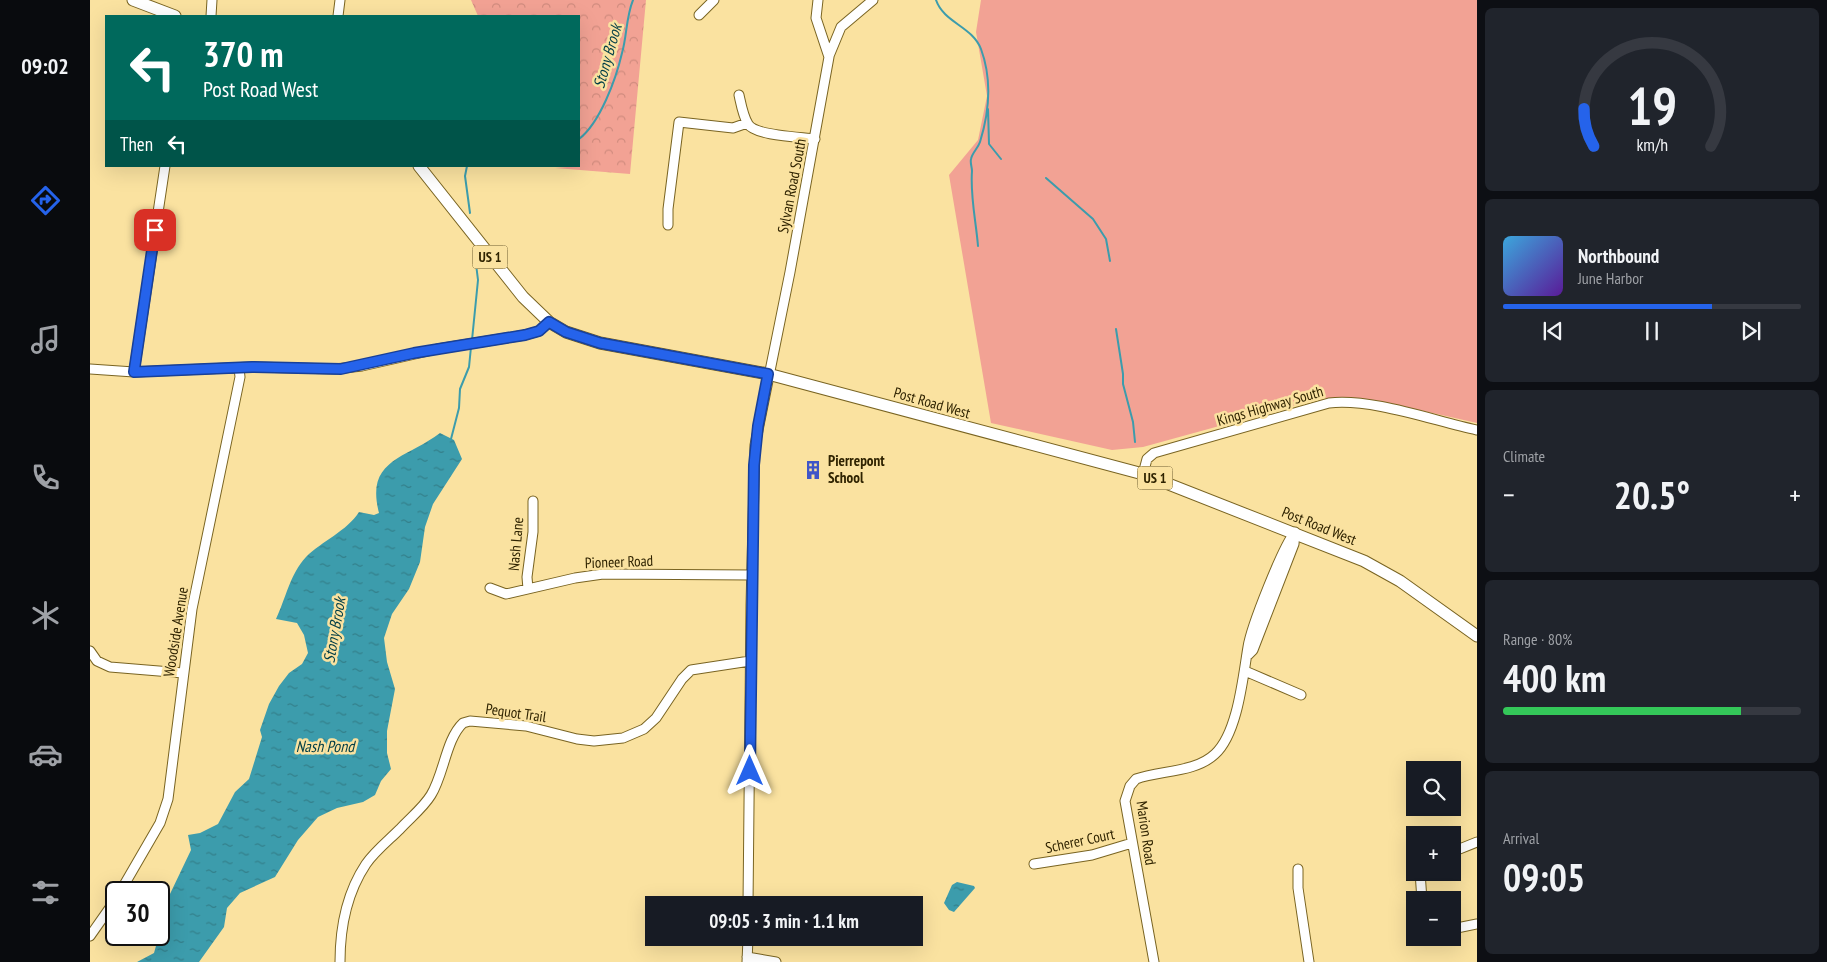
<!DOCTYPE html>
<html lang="en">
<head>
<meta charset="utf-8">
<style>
	:root { --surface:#171b24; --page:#20242c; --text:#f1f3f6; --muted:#9ea1a6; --line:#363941; --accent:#2563eb }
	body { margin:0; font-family:"PT Sans Narrow",sans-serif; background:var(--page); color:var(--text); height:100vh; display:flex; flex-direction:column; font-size:19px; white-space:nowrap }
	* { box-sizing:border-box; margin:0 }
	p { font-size:16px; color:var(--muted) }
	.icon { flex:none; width:28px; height:28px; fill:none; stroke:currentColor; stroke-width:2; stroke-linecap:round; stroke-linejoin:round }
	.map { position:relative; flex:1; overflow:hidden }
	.sheet { display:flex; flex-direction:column; gap:8px; padding:8px; background:#0d0f14; width:350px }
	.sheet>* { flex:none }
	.guide { position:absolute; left:15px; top:15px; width:475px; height:152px; border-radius:0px; box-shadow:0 5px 20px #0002; background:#00695c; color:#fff; overflow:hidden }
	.fabs { position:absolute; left:1316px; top:761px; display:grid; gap:10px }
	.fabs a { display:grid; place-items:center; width:55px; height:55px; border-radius:0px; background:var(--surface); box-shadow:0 5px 20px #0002; font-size:25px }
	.speed { position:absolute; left:15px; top:881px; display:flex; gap:10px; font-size:25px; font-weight:700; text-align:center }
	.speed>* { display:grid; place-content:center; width:65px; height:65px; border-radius:50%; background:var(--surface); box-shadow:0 5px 20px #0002; line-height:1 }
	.speed .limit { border:2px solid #111; border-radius:8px; background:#fff; color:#111 }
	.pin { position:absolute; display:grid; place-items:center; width:42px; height:42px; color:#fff; margin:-21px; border-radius:10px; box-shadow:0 2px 8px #0006 }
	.me { position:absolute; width:55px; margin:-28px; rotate:0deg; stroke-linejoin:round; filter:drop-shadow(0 0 4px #0008) }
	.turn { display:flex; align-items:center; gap:18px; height:105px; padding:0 15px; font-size:22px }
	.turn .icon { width:65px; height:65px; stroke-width:2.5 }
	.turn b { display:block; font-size:35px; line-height:42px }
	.then { display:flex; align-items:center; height:48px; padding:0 15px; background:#0003; gap:10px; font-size:19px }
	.big { font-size:38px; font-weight:800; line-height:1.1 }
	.sheet .widget { flex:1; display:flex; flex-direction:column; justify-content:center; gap:8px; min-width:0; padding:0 18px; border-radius:8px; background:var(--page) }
	.sheet .dial { align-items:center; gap:0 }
	.dial svg { height:130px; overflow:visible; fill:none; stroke:var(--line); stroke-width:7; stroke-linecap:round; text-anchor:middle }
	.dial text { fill:var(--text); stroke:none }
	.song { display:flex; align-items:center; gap:15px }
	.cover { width:60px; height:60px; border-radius:8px; background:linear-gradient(135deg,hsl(200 70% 55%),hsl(270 70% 35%)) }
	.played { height:5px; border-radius:2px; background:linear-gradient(90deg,var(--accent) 70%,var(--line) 70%) }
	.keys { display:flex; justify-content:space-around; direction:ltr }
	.heat { display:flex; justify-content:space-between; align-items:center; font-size:28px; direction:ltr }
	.charge { height:8px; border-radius:4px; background:linear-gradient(90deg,#34c759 80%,var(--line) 0) }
	.trip { position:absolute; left:555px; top:896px; width:278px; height:50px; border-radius:0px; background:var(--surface); box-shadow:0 5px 20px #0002; font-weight:800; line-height:50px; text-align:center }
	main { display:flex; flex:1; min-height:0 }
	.menu { display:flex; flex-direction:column; width:90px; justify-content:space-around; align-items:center; background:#090b0e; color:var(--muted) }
	.menu .icon { width:35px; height:35px }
	.menu .selected { color:var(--accent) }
	.menu b { font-size:22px; color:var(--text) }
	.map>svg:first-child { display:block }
	.grass { fill:#f2a294 }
	.forest { fill:url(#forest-crowns) }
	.water { fill:url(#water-ripples) }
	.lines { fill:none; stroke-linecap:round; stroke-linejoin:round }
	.stream { stroke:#3c9cac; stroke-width:2 }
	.minor-casing { stroke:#796422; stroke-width:11 }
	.major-casing { stroke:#796422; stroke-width:13 }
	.minor { stroke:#fff; stroke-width:9 }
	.major { stroke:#fff; stroke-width:11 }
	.route-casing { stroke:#184099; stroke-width:12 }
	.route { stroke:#2563eb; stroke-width:9 }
	.labels { text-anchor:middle; stroke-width:5; stroke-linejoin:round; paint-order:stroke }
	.shield { fill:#fae2a0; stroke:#6c5c30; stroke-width:1 }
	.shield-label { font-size:14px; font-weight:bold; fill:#2f2300 }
	.street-label { font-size:15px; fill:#2f2300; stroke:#fae2a0 }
	.poi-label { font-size:15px; font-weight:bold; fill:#2f2300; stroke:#fae2a0; text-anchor:start }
	.water-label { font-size:16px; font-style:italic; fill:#003d46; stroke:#fae2a0 }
</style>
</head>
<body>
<main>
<nav class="menu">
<b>09:02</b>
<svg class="icon selected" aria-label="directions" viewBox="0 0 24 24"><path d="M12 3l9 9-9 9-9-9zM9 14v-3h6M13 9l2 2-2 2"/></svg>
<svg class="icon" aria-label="music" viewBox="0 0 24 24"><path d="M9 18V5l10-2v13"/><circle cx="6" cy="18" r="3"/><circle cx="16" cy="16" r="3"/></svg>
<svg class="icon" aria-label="phone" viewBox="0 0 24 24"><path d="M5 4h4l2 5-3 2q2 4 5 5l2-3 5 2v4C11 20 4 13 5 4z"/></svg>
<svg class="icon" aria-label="climate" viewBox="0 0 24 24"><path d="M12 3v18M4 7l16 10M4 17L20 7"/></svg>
<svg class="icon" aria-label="car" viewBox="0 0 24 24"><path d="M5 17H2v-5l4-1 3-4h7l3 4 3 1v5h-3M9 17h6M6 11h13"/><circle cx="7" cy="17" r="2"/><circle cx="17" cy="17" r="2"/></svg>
<svg class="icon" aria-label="filters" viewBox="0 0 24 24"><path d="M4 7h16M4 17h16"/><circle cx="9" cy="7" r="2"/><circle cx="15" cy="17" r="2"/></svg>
</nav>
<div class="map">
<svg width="1387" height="962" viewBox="0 0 1387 962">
	<defs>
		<pattern id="forest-crowns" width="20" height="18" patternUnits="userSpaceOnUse" patternTransform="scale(1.25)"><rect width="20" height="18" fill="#f2a294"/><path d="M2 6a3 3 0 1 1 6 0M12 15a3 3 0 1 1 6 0" fill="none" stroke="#d08b7e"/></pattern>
		<pattern id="water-ripples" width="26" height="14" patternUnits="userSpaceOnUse" patternTransform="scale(1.25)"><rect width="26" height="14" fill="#3c9cac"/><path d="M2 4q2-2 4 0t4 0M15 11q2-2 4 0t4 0" fill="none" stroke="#337f8a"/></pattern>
	</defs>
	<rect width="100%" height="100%" fill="#fae2a0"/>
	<path class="grass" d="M891,0h496v423l-98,-22 -26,-3h-32l-178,49 -31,3 -121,-27 -42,-248 29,-35 9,-44 -11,-64z"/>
	<path class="forest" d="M381,0h175l-16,174 -75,-6 24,-2v-150h-101z"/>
	<path class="water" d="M350,433l14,7 8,19 -29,45 -8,23 -5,35 -11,27 -17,25 -8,24 3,24 8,27 -8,42v22l4,16 -10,12 -6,14 -12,7 -26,6 -19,9 -20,23 -23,37 -35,16 -13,15 -3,19 -25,35h-62l17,-9 5,-18v-18l32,-67 -3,-15 12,-2 18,-9 17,-32 14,-13 13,-42 -2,-7 9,-26 10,-18 10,-13 13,-9 6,-11 -4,-18 -7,-12 -21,-4c10,-21 14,-45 30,-62 16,-16 41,-26 53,-45l15,3 5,-2c-14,-54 27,-54 61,-80z
		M867,882l17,4 1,2 -21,24 -5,-2 -5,-7 8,-18z"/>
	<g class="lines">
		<path class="stream" d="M846,0c8,23 36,26 45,49 11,30 8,64 -1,93 -2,6 -8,11 -9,17 -1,4 1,8 1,12 -2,25 4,50 6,75
			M898,109l1,35 12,15
			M489,139c21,-16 37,-60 43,-86 5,-17 4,-36 11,-53
			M377,166l-2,10 5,37
			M956,178l47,41 13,20 4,22
			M1026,329l7,45v10l10,38 2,20
			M382,340l6,-60 -3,-24
			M361,439l8,-31 1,-19 9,-22 2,-20"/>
		<g class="minor-casing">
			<path id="minor" d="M609,15l15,-15
				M121,16l1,-16
				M248,16l2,-16
				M739,56l12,-29 32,-27
				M649,95c2,9 4,21 9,29 7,12 53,13 67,15
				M578,225v-16l11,-87 54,6 14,-5
				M0,369l44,3 118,-5 83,2 27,-3 75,-17 88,-14 14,-4 10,-9
				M44,372l31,-206
				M1053,474l4,-15 7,-6 175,-50c44,-5 105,18 148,27
				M400,588l16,6 69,-16 28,-4 148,1
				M438,589l-1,-12 6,-45v-31
				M0,651l7,10 13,6 73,6
				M1155,671l56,24
				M1362,852l25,-10
				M944,864l58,-9 40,-12
				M1208,869v19l11,74
				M1330,872l2,28
				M30,892l40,-69 8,-24 24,-190 48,-232 -1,-9
				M658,905l3,-300 4,-160 35,-173 37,-204 2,-11 -13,-39 2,-18
				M1362,929l25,-5
				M0,936l26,-37
				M657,957l29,5
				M250,962c0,-35 6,-68 26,-98 9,-13 23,-24 34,-35 10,-11 23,-21 31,-34 13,-21 15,-56 32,-72l7,-2 56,5 51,13 17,2 29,-3 21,-9 12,-11 26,-39 9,-9 59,-9
				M657,962l1,-24
				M1064,962l-29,-161 5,-15 6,-7c24,-9 59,-6 79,-25 23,-21 28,-78 33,-107 3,-20 35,-101 47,-115l-1,12 -41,106 -5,5"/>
		</g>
		<g class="major-casing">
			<path id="major" d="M43,0l42,16
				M329,166l104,131 26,25 17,10 34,11 168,31 375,100 221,87 36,20 77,55"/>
		</g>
		<use href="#minor" class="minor"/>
		<use href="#major" class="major"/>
	</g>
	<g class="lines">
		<g class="route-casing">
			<path id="route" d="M65,230l-21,142 118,-5 89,2 73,-16 111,-18 14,-4 10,-9 17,10 34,11 168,31 -10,52 -4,39 -4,306"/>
		</g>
		<use href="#route" class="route"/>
	</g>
	<defs>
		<g id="building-bare" transform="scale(1.5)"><path d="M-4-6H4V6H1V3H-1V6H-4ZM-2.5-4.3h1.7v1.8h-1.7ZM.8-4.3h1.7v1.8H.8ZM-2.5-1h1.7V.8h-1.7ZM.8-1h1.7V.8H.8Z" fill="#3f55c8" stroke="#fae2a0" stroke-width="2.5" paint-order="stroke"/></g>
	</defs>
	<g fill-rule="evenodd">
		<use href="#building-bare" x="723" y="470"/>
	</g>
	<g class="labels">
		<g class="shield">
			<rect x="382.5" y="245.5" width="35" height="23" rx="4"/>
			<rect x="1047.5" y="466.5" width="35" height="23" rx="4"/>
		</g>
		<g class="shield-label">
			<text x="400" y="262">US 1</text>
			<text x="1065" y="483">US 1</text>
		</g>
		<g class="street-label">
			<text transform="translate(702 186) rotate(-79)" y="5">Sylvan Road South</text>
			<text transform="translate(842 403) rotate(16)" y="5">Post Road West</text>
			<text transform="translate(1180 406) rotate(-16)" y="5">Kings Highway South</text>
			<text transform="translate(1229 526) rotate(22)" y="5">Post Road West</text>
			<text transform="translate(426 544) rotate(-85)" y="5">Nash Lane</text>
			<text transform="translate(529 562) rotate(-2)" y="5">Pioneer Road</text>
			<text transform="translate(86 632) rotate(-81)" y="5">Woodside Avenue</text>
			<text transform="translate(426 713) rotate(8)" y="5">Pequot Trail</text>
			<text transform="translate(1056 833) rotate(82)" y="5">Marion Road</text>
			<text transform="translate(990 841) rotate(-12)" y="5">Scherer Court</text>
		</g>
		<g class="poi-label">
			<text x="738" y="466">Pierrepont<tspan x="738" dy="17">School</tspan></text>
		</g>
		<g class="water-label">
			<text transform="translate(517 56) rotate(-74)" y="6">Stony Brook</text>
			<text transform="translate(244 630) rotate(-80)" y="6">Stony Brook</text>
			<text x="235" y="752">Nash Pond</text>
		</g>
	</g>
</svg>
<div class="fabs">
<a><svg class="icon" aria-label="search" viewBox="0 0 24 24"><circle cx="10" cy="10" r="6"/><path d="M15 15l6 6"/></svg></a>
<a>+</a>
<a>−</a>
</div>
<div class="speed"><div class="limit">30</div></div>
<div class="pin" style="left:65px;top:230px;background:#d93025"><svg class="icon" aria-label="arrive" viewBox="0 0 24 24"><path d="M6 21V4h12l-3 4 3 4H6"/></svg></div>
<svg class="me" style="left:660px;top:771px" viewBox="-20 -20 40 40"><path d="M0-17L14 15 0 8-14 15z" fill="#2563eb" stroke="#fff" stroke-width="4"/></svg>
<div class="trip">09:05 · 3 min · 1.1 km</div>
<div class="guide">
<div class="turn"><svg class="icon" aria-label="left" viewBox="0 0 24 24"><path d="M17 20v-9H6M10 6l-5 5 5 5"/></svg><div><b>370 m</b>Post Road West</div></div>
<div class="then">Then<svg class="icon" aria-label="left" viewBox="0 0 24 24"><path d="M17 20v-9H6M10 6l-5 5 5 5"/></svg></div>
</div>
</div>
<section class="sheet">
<div class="widget dial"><svg viewBox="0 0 100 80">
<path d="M14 69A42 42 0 1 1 86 69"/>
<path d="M14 69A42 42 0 0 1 8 46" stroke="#2563eb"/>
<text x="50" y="56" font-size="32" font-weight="700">19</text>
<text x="50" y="72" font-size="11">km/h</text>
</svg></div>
<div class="widget">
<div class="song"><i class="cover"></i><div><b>Northbound</b><p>June Harbor</p></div></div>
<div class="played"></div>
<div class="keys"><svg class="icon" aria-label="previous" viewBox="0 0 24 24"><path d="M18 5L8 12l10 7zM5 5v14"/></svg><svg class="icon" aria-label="pause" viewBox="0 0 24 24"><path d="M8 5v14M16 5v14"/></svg><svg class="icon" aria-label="next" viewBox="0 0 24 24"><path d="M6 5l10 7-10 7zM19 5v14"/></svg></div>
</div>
<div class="widget"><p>Climate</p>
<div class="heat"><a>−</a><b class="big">20.5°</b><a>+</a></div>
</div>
<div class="widget"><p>Range · 80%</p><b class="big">400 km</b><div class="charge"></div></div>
<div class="widget"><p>Arrival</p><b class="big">09:05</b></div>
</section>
</main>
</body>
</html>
